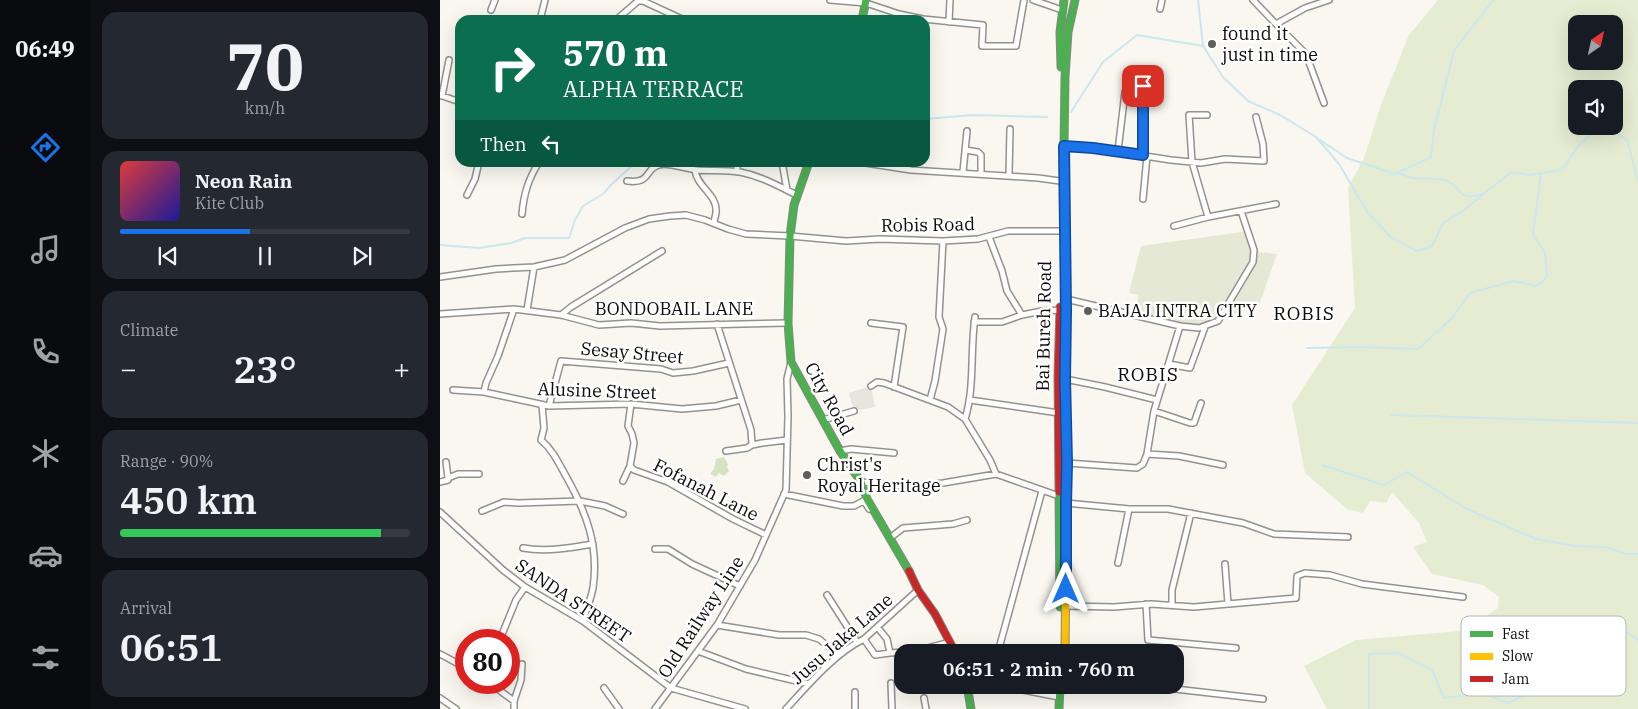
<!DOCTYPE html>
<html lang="en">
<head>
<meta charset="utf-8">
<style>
	:root { --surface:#171b24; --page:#242831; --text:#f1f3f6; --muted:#9ea1a6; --line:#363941; --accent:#1a73e8 }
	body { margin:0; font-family:"IBM Plex Serif",serif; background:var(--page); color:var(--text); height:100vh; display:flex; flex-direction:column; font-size:19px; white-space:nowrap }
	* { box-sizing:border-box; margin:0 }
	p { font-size:16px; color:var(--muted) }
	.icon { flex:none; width:28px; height:28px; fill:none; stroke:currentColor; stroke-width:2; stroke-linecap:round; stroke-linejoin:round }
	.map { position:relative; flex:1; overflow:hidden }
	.sheet { display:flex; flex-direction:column; gap:12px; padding:12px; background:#0d0f14; width:350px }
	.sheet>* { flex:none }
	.guide { position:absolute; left:15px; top:15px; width:475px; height:152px; border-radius:15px; box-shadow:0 5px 20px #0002; background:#0b6e4f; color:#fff; overflow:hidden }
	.needle { width:32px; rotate:34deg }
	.controls { position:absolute; left:1128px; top:15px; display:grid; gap:10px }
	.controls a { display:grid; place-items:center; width:55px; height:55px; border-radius:10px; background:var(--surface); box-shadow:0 5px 20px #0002; font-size:25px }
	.speed { position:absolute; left:15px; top:629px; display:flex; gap:10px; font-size:25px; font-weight:700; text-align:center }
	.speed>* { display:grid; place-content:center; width:65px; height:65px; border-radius:50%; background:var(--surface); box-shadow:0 5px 20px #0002; line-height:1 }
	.speed .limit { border:8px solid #d22; background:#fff; color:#111 }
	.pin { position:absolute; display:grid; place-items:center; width:42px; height:42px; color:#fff; margin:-21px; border-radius:10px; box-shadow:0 2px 8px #0006 }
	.me { position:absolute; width:55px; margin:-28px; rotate:0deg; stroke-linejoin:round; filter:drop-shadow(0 0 4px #0008) }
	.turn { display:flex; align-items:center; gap:18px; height:105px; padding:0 25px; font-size:22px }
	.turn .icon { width:65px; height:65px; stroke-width:2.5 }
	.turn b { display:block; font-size:35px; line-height:42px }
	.then { display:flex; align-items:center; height:48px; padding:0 25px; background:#0003; gap:10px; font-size:19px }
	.big { font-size:38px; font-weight:600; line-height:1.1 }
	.sheet .tile { flex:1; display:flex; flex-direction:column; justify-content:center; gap:8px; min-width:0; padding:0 18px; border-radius:15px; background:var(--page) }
	.sheet .dial { align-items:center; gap:0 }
	.dial b { font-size:65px; line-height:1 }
	.song { display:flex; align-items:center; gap:15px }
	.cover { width:60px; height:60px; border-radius:8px; background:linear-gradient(135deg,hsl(0 70% 55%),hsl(240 70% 35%)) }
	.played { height:5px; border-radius:2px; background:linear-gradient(90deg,var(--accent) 45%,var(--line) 45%) }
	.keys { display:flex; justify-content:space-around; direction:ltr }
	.heat { display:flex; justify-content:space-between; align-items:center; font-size:28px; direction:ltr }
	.charge { height:8px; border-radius:4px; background:linear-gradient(90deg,#34c759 90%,var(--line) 0) }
	.trip { position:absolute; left:454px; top:644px; width:290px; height:50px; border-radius:15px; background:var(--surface); box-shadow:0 5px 20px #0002; font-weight:600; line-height:50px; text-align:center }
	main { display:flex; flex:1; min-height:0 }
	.tab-bar { display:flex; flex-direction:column; width:90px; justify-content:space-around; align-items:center; background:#090b0e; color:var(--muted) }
	.tab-bar .icon { width:35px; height:35px }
	.tab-bar .active { color:var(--accent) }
	.tab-bar b { font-size:22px; color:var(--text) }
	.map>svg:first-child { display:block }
	.green { fill:#e5ecd2; fill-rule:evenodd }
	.forest { fill:#d6e3c2 }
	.cemetery { fill:#e6e8d6 }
	.plaza { fill:#e8e5dd }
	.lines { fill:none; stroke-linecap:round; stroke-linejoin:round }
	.stream { stroke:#cbe7ef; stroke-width:2 }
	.street-casing { stroke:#93928f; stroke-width:8 }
	.fast-casing { stroke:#898885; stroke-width:9 }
	.slow-casing { stroke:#898885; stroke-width:9 }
	.jam-casing { stroke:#898885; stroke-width:9 }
	.street { stroke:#fefefd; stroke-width:5 }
	.fast { stroke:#4caf50; stroke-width:7 }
	.slow { stroke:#ffc107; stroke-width:7 }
	.jam { stroke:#c62828; stroke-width:7 }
	.route-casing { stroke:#114b97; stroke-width:12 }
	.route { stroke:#1a73e8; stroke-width:9 }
	.poi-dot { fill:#5f5e5c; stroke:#fff; stroke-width:2 }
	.labels { text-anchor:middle; stroke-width:5; stroke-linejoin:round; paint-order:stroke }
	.poi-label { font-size:18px; fill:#0c0c0c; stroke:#fff; text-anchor:start }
	.street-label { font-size:18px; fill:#0c0c0c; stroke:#fff }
	.neighbourhood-label { font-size:19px; letter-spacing:1px; fill:#0c0c0c; stroke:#fff }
	.key { fill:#fff; stroke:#b6b6b6; stroke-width:1 }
	.key-label { font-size:14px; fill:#0c0c0c }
</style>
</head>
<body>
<main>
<nav class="tab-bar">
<b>06:49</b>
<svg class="icon active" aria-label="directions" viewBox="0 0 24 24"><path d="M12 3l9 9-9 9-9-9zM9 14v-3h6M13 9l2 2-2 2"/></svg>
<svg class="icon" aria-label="music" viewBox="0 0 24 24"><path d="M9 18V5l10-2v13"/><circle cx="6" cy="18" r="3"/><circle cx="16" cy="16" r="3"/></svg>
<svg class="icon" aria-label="phone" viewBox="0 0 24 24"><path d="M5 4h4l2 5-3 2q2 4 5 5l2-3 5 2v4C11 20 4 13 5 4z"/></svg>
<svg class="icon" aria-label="climate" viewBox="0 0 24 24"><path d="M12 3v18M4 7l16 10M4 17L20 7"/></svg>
<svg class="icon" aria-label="car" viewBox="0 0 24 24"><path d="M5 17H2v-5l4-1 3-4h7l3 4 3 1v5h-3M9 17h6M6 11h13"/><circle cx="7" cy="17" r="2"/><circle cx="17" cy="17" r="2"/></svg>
<svg class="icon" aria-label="filters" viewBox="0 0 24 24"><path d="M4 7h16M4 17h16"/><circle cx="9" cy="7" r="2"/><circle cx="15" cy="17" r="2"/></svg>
</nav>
<section class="sheet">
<div class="tile dial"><b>70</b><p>km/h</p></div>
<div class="tile">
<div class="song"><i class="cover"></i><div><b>Neon Rain</b><p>Kite Club</p></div></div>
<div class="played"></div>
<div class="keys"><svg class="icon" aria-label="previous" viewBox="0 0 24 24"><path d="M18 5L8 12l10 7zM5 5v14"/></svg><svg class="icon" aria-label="pause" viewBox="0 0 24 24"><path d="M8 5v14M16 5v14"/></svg><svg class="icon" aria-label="next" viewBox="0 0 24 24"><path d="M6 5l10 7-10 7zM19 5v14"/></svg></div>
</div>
<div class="tile"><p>Climate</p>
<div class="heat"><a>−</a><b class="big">23°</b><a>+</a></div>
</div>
<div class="tile"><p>Range · 90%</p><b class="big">450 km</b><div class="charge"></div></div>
<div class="tile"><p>Arrival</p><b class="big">06:51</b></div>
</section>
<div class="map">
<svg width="1198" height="709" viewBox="0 0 1198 709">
	<rect width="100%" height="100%" fill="#f9f7f0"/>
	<path class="green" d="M998,0h200v709h-311l-23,-43 52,-26 127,-11 -2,-9 17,-12 1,-11 -16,-12 -51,-11 -19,-27 14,-5 -8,-19 -27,-31 -6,11 -16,-2 -7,12 -16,-4 -42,-36 -13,-68 63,-97 -7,-120 16,-30 17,-53 28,-70zM1136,24h38v37h-38zM1136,89h38v37h-38z"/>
	<path class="forest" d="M284,457l4,7 -1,3 2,4 -5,5 -5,-3 -3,4 -6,-3 4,-5 2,-10z"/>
	<path class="cemetery" d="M809,231l10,21 18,2 -18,51 -61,22 -62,-13 2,-19 -9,-2 12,-47z"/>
	<path class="plaza" d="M431,386l4,21 -21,4 -5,-18z"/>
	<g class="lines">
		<path class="stream" d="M758,0l5,46
			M631,112l32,-50 34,-27 66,11 20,31 25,24 32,14 36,22 23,27 29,49 24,25 25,13 15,-5 11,-23 21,-13 47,-38 19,3 32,-5 17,-25 13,-11 19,-4 16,10 11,41
			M485,119l47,-4 75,2
			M880,140l27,18 48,16 36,-17 3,-27 20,-79 39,-51
			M958,173c5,1 9,4 15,5 10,1 22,0 32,2 17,5 11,23 37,14
			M0,245l39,3 32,-5 14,-5h44l6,-18 8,-14 20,-12 9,-10 24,-22
			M867,348l54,-1 57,2 34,-31 18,-25 43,-12 24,5 10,-9 -2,-24 -12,-19 8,-60
			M951,415l247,8
			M882,465l62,20 23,-13 60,37 69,30 40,7 30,1 20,7h12
			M929,709v-55l29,-1 34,17 12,28 38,-5 27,10 31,-16 5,-28 -25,-10 2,-16 18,-4 51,17 33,-16 14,10"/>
		<g class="street-casing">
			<path id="street" d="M390,0l36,3 33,11 24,5 60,6 -1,21h34l8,-46
				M593,0l29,10
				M813,0l23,24 29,-16 24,-8
				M720,9l2,-9
				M51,10l4,-10
				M100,20l5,-20
				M176,20l22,-19h5l41,19
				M509,22l1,-22
				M836,24l30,30 18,49
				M0,95l20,7
				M2,96l7,-36
				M767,115h-18l3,47 16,55 68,-13
				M624,146l29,2 78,12 30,3 24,-4 39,2 -1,-17 -7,-27
				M525,150l13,2 3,3v19
				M678,151l7,-59
				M703,155v-69
				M342,162l5,28
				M419,162l52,8 127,8 22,3
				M255,170c1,16 23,25 21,42 0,3 -2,8 -2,11
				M297,172v-10
				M523,172l4,-41
				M569,176l1,-47
				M187,181c25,3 17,-12 32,-16 9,-3 27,4 38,5 14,1 29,0 43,2 21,4 38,14 57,23
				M27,195l8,-16 4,-17
				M703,199l4,-43
				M82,214c2,-21 6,-34 17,-52
				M734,226l34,-9
				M549,237l13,34 5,20 15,24
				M0,277l56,-8 38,-2 31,-7 60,-32 24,-9 21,-3 16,-1 19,5 23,9 18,5 44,2 56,5 34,-2 63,2 35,-2 30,-8h57
				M626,299l114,27 19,2 19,-7 35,-59 1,-12 -13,-39
				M87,310l7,-43
				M0,314l74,-5 47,6 38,10 32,-2 29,3 128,-3
				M121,315l10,-8 91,-56
				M534,322h28l20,-7 20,-4 20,-1
				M431,323l32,4 -9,60
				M277,324l34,106 1,15
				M729,364l21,4 15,-41
				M625,379l40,8 52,13
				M431,386l6,-4 7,1 64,24 17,12 25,41 6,14 63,22
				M13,390l31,2 65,14 82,-2 51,5 34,-3 25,-6
				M44,392l2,-9 12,-27 16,-47
				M490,400l5,-19 8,-52 -4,-12 4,-76
				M530,400l89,13
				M191,404l-3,22 4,8 2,9 -4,23 4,4 34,12 65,37 33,16
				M102,405l2,23 -3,12c12,10 18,24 26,38 20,36 32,68 26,110 -2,11 -7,22 -10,33
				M109,406l12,-45 100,8 12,4 20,-2 36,-8
				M714,411l36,12h4l7,-20
				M525,419c10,-32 5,-68 10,-102
				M383,420l31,-9
				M286,451l21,-3 5,-3 10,-2 25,-3
				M400,451l11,-2 43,4
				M707,454l32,2 44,9
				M6,462l2,16
				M627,463l70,5 6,-4 4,-10 7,-43 26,-85
				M183,481l7,-15
				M0,482l8,-2v-2l10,-4h21
				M421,482l49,5 33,-4 53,-9
				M344,494l59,12h11l13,-7
				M424,501l5,8
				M626,503l63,6h39l75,14 31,11 74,3
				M42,511l22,-9 14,1 62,-2 25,5 18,8
				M0,512l63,58 22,17 58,34 88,67 74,21
				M450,538l13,-10 50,-4 14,-4
				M83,548c23,4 47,0 70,-4
				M215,549h13l24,15 48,22
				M678,563l11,-54
				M785,564l3,40
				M387,595l30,47
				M706,604l2,36 88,8
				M732,605v-15l19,-77
				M626,606l48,1 37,-3 43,3 102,-9 1,-22 8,-3 25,2 32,9 101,13
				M277,625l62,10h27l13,4 20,16
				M63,632l13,-32 9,-13
				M424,639l11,16 15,-2 -3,-14 -9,-11
				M258,651l48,18 63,15
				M558,652l44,-161
				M450,653l26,-2 34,-9
				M0,654l26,14
				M48,682l26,19v8
				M451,683l1,26
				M561,685l6,2 52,10
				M673,685l53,3 97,11
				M164,688l15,21
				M415,692v17
				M0,698l16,11
				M484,698l2,11
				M74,701l7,-21 1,-16
				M215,709l62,-84 38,-65 31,-70 2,-74 -1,-37 4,-17
				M346,709c21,-23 50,-57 78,-70l54,-49"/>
		</g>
		<g class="fast-casing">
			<path id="fast" d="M422,20l4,-20
				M621,67l-1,-35 4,-32
				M369,162l-15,43 -4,31 -2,87 3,39 49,89 21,31 6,17 42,72
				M626,341l-2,-195 1,-69 3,-45 7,-32
				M619,492l1,115
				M527,685l4,24
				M619,709l1,-24"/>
		</g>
		<g class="slow-casing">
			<path id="slow" d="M625,652l2,-189 -1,-122"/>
		</g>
		<g class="jam-casing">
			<path id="jam" d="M619,492l-1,-117 2,-68
				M469,571l9,19 17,24 20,38"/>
		</g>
		<use href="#street" class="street"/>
		<use href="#fast" class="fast"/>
		<use href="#slow" class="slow"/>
		<use href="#jam" class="jam"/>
	</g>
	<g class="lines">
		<g class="route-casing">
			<path id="route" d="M626,589v-86l1,-40 -2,-84 1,-68 -2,-165 29,2 50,7v-69"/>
		</g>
		<use href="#route" class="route"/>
	</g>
	<g class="poi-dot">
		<circle cx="772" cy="44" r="5"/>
		<circle cx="648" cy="311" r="5"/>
		<circle cx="367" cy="475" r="5"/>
	</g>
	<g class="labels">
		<g class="poi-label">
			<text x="782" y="40">found it<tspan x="782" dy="21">just in time</tspan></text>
			<text x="658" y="317">BAJAJ INTRA CITY</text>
			<text x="377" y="471">Christ's<tspan x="377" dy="21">Royal Heritage</tspan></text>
		</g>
		<g class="street-label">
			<text transform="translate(488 225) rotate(-1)" y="6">Robis Road</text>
			<text x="234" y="315">BONDOBAIL LANE</text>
			<text transform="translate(604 326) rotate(-89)" y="6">Bai Bureh Road</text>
			<text transform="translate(192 353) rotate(5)" y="6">Sesay Street</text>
			<text transform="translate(157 391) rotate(2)" y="6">Alusine Street</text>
			<text transform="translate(389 399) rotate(61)" y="6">City Road</text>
			<text transform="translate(266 490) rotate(27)" y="6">Fofanah Lane</text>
			<text transform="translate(133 601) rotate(34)" y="6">SANDA STREET</text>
			<text transform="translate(261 617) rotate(-57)" y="6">Old Railway Line</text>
			<text transform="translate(402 639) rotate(-41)" y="6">Jusu Jaka Lane</text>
		</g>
		<g class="neighbourhood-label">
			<text x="864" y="320">ROBIS</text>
			<text x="708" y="381">ROBIS</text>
		</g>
	</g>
	<rect x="1021" y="616" width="165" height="80" rx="8" class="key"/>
	<rect x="1030" y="631" width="23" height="6" fill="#4caf50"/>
	<rect x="1030" y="653" width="23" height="7" fill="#ffc107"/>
	<rect x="1030" y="676" width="23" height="6" fill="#c62828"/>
	<g class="key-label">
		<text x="1062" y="639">Fast</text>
		<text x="1062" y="661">Slow</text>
		<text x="1062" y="684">Jam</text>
	</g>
</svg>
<div class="controls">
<a><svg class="needle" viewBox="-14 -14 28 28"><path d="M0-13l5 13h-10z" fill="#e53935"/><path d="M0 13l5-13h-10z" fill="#9ea1a6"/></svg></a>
<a><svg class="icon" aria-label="sound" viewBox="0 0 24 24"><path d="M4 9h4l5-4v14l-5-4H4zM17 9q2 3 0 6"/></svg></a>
</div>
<div class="speed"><div class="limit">80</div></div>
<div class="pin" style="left:703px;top:86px;background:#d93025"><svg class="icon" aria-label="arrive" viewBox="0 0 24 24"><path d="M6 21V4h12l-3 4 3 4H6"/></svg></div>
<svg class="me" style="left:626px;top:589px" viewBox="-20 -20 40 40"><path d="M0-17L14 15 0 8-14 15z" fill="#1a73e8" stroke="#fff" stroke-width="4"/></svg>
<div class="trip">06:51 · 2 min · 760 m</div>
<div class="guide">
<div class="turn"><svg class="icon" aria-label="right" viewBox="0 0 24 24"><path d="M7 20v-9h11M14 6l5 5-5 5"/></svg><div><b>570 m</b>ALPHA TERRACE</div></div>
<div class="then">Then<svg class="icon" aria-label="left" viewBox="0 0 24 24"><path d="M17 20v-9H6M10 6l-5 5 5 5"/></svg></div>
</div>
</div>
</main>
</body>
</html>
